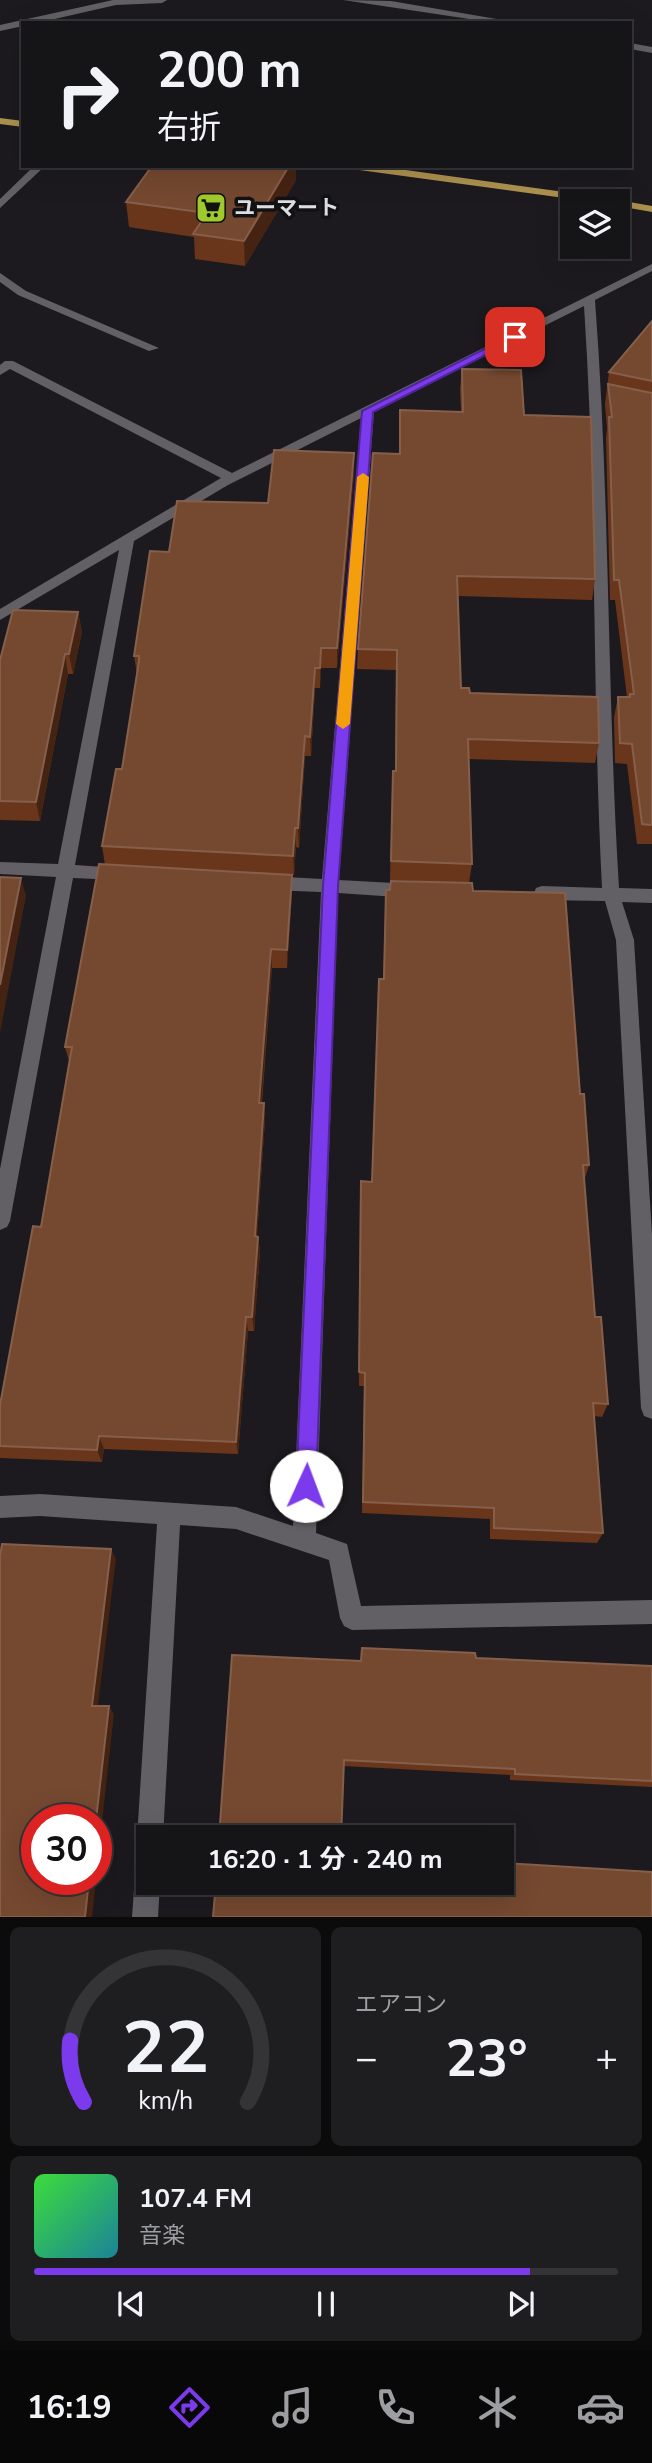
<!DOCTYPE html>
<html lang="ja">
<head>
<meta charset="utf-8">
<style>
	:root { --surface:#151416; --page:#1e1d1f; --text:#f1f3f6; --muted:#9d9ea1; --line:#343335; --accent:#7c3aed }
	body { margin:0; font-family:"Nunito Sans","Noto Sans JP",sans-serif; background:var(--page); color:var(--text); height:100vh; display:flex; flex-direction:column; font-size:26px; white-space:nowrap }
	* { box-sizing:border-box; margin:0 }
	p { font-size:23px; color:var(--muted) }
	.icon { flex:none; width:38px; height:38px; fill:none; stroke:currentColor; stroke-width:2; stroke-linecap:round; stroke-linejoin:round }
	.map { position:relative; height:1917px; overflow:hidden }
	.side { display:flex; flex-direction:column; gap:10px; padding:10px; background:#0c0b0c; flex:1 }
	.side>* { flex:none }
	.guide { position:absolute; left:21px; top:21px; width:611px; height:147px; border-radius:0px; box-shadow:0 7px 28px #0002,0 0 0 2px var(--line); background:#151416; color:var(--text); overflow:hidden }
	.tools { position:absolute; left:560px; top:189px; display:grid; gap:14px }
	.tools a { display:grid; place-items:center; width:70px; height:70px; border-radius:0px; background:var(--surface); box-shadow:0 7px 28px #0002,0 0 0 2px var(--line); font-size:35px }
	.speed { position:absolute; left:21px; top:1804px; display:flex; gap:14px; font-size:35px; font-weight:700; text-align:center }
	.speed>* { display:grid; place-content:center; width:91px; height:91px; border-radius:50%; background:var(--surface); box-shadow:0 7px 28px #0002,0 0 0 2px var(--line); line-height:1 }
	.speed .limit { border:10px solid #d22; background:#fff; color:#111 }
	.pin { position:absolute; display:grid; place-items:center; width:60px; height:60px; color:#fff; margin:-30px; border-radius:14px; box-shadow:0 4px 10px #0006 }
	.me { position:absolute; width:77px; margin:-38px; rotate:2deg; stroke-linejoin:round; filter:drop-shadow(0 0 5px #0008) }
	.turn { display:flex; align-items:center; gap:24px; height:147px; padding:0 21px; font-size:32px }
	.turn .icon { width:91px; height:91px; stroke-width:2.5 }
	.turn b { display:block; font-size:49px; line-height:60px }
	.big { font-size:52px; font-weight:700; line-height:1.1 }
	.side .tile { flex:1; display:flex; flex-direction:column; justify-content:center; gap:10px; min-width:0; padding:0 24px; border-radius:10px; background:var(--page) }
	.side .dial { align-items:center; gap:0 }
	.dial svg { height:182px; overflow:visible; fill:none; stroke:var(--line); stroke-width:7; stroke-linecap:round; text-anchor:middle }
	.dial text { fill:var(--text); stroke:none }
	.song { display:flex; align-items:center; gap:21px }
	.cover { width:84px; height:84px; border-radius:10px; background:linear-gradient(135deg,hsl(120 70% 55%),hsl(190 70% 35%)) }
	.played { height:7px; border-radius:4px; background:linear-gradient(90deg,var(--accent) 85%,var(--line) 85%) }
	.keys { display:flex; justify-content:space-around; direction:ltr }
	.heat { display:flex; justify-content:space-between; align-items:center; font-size:38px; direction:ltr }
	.side .tiles { flex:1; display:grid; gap:10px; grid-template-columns:1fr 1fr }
	.tile:last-child { grid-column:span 2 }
	.trip { position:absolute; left:136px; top:1825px; width:378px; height:70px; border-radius:0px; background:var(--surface); box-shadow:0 7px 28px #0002,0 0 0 2px var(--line); font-weight:700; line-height:70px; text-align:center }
	.menu { display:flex; height:112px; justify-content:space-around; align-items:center; background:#080809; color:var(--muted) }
	.menu .icon { width:49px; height:49px }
	.menu .current { color:var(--accent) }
	.menu b { font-size:32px; color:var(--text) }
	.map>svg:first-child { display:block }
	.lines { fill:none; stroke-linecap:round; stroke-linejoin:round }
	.minor { fill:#626065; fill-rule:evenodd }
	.major { fill:#ad914e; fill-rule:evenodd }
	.wall { fill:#69361b }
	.shaded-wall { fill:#452313 }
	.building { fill:#754830; stroke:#865f4b; stroke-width:2 }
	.route { fill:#7c3aed; stroke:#51269a; stroke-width:2 }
	.slow { fill:#f59e0b }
	.labels { text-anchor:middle; stroke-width:7; stroke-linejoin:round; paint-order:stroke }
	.far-poi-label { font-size:21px; font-weight:bold; fill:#dedddf; stroke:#121114; text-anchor:start }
</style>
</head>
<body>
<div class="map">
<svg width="652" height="1917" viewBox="0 0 652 1917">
	<rect width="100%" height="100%" fill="#1c1a1e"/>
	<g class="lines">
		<path class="minor" d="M113,0h54l-5,3 -46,2 -79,18h-14v3l-23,5v-6z
			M343,0l48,1 129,22h-24z
			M630,43l22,4v6l-22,-4z
			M34,166h11l-45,42v-9z
			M652,264v7l-57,29c15,196 12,393 24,588l33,1v14l-30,-1 12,38 18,295v184l-8,-3 -3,-8 -25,-468 -11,-39 -63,-1 -6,-2 -2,-5 2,-5 6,-2 60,2c-10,-194 -5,-388 -18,-582l-210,105 -35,469 73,4 6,2 2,5 -2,5 -6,2 -74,-5 -22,640 31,11 14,62 291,-6v24l-300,6 -8,-4 -4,-8 -11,-58 -93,-31 -56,-4 -17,313h-14v45h11l-2,34h-26l4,-55 4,-9 8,-3 -7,-3 -4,-9 20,-314 -117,-8 -40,2v-22l40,-2 196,13 57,19 28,-634 -52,-2 -6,-2 -2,-5 2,-5 6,-2 53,3 39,-461 -133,67 -94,56 -59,324 44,3 6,1 2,5 -2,5 -6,1 -46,-2 -63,343 -3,6 -7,3v-61l56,-292 -56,-3v-12l58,2 61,-314 -119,70v-11l221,-131 -211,-109 -10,6v-10l5,-4h8l219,112z
			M0,273l26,18 133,57 -10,3 -131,-56 -18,-13z"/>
		<path class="major" d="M0,118l23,3v6l-23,-3z
			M347,166h30l231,32 5,3h-27l-234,-32z
			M618,200l34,6v6l-34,-6v-5h-4z"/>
	</g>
	<path class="wall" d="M296,180l-51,86 -50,-7 -1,-22 -65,-10 -3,-25z
		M652,321v523h-15l-10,-80 -12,-1 -1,-46 4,-20h9l-12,-97h-5l-4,-162 1,-10 -2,-24 4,-32z
		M462,369l62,46 71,164 -3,21 -134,-4 3,92 9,5 129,50 -4,20 -127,-4 4,105 -3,19 -79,-3 2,-90 1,-19h2l1,-101 -39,-1 1,-20 41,-195 1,-44 61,2 -1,-23z
		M354,453v20l-17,195h-16l-1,20h-5l-4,68h-6l-6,92 -3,-1 -2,28 -100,-5 98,5v19l-5,74h-15l-10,135h2l1,17 -8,116 1,1 2,15 -6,79h-6l-10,123 -134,-5 -2,13 -102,-4v-53l41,-178 28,-166 -4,-14 40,-182 -3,-19 20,-77 15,-95 -3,-18 35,-104 99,-49z
		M78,612l4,20 -9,42h-5l-28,147 -40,-1v-160z
		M386,890l87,1 107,203 9,71 -5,16 11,136 13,87 -6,13 -8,-1 9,117 -6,10 -107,-4v-20l-128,-6 2,-127h-5l1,-189 1,-16 11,1 11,-203z
		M362,1648l114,10 176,8v121l-142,-7v-5l-166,-9 -125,72 142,-177z"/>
	<path class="shaded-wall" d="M289,166h7v14l-51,86 -1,-25z
		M354,453v20l-17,195v-20z
		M78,612l4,20 -9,42 -4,-20z
		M321,648v20l-1,20v-20z
		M65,654l3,20 -28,147 -4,-19z
		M315,668v20l-4,68 -1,-19z
		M305,736v20l-6,92 -1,-20z
		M295,828l1,19 -2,28 -1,-19z
		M292,875v19l-5,74v-18z
		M21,878l5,18 -26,137v-48z
		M271,949l1,19 -12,152 -1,-17z
		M264,1103l1,17 -9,132 -1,-16z
		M258,1237l2,15 -6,79 -2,-14z
		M246,1317l2,14 -10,123 -2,-12z
		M99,1436l5,13 -2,13 -5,-12z
		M111,1549l5,10 -19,154 -5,-7z
		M109,1706l5,8 -18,162v-56z
		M89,1880h7l-4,37h-7z"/>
	<path class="building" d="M152,166h137l-45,75 -51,-7 14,-21 -81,-11z
		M652,321v60l-43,-9z
		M462,369l59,1 3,45 67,2 4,162 -138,-3 4,112h8l1,5 128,4 1,46 -131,-4 4,125 -81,-3 2,-90h3l1,-121 -39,-1 15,-196 27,1v-44l63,2z
		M608,384l44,9v432l-10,-1 -10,-80 -12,-1 -2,-46h12v-3h4l-15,-114h-5l-5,-163h3z
		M274,450l80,3 -17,195h-16l-1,20h-5l-5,69 -5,-1 -7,92h-3l-2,28 -191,-10 14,-77h6l17,-108v-5h-5l16,-105 19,1 8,-51 91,2z
		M13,610l65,2 -9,42h-4l-29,148 -36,-1v-141z
		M99,864l193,11 -5,75 -16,-1 -12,154h5l-9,133 3,1 -6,80h-6l-10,125 -137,-6 -2,14 -97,-4v-41l33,-179 8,1 31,-180h-7z
		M0,877l21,1 -21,107z
		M391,881l81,2 1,8 92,2 15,201h4l5,71h-6l12,152h6l7,87 -15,-1 10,130 -109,-5v-20l-131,-6 2,-129 -6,-1 2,-191 11,1 7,-203h5l2,-89h4z
		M2,1544l109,5 -19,157h17l-13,114h-59v60h52l-4,37h-85v-361z
		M362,1648l113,5 1,5 176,8v115l-137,-7v-5l-171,-9 -3,78h-122l13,-183 129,6z
		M502,1863l150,9v45h-439l3,-34h286z"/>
	<path class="route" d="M512,335l9,2 -148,75 -35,474 -22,600 -3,7 -7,3 -7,-3 -3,-7 27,-600 39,-475z"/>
	<path class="slow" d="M363,473l6,4 -19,247 -7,5 -7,-5 21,-247z"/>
	<defs>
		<g id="supermarket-square" transform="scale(1.575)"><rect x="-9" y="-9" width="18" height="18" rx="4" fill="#a0c92b" stroke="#121114"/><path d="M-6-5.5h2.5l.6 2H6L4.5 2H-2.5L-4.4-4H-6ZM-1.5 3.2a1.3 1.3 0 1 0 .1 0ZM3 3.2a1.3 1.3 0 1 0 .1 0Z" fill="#111"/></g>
	</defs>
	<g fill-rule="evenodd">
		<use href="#supermarket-square" x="211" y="208"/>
	</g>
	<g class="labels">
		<g class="far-poi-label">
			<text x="234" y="215">ユーマート</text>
		</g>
	</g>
</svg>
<div class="tools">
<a><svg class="icon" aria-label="layers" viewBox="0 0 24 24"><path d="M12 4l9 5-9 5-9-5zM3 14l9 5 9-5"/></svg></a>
</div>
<div class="speed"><div class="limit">30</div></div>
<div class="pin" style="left:515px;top:337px;background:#d93025"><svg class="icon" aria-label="arrive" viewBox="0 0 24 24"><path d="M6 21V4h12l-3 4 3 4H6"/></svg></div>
<svg class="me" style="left:306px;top:1486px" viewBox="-20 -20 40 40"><circle r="19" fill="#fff"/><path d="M0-13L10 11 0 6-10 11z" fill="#7c3aed"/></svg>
<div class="trip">16:20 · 1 分 · 240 m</div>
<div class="guide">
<div class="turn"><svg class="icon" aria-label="right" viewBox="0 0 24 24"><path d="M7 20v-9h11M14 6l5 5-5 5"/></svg><div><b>200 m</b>右折</div></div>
</div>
</div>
<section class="side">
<div class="tiles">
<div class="tile dial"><svg viewBox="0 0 100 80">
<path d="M14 69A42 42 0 1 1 86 69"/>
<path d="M14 69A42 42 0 0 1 8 42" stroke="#7c3aed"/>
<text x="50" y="56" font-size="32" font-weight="700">22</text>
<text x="50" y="72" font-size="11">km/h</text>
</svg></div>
<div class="tile"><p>エアコン</p>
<div class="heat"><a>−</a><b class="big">23°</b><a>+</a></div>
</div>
<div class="tile">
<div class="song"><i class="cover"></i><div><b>107.4 FM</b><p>音楽</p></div></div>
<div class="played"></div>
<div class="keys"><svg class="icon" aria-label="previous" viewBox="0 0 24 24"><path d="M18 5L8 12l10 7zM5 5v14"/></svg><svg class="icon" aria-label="pause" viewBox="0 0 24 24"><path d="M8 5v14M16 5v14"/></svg><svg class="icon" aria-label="next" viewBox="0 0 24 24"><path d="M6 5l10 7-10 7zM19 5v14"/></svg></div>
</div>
</div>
</section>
<nav class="menu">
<b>16:19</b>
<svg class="icon current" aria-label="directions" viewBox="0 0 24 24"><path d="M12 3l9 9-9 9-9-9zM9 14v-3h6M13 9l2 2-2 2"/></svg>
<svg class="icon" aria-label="music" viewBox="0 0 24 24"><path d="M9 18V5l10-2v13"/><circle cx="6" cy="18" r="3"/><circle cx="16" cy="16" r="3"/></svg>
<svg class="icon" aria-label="phone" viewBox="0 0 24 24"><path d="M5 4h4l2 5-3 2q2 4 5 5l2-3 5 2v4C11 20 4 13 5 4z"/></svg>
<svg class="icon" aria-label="climate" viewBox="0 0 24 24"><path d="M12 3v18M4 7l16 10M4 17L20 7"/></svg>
<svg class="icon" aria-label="car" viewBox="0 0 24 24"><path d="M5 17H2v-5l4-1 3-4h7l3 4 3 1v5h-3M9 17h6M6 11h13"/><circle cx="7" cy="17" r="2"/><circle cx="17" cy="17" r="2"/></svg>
</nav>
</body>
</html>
